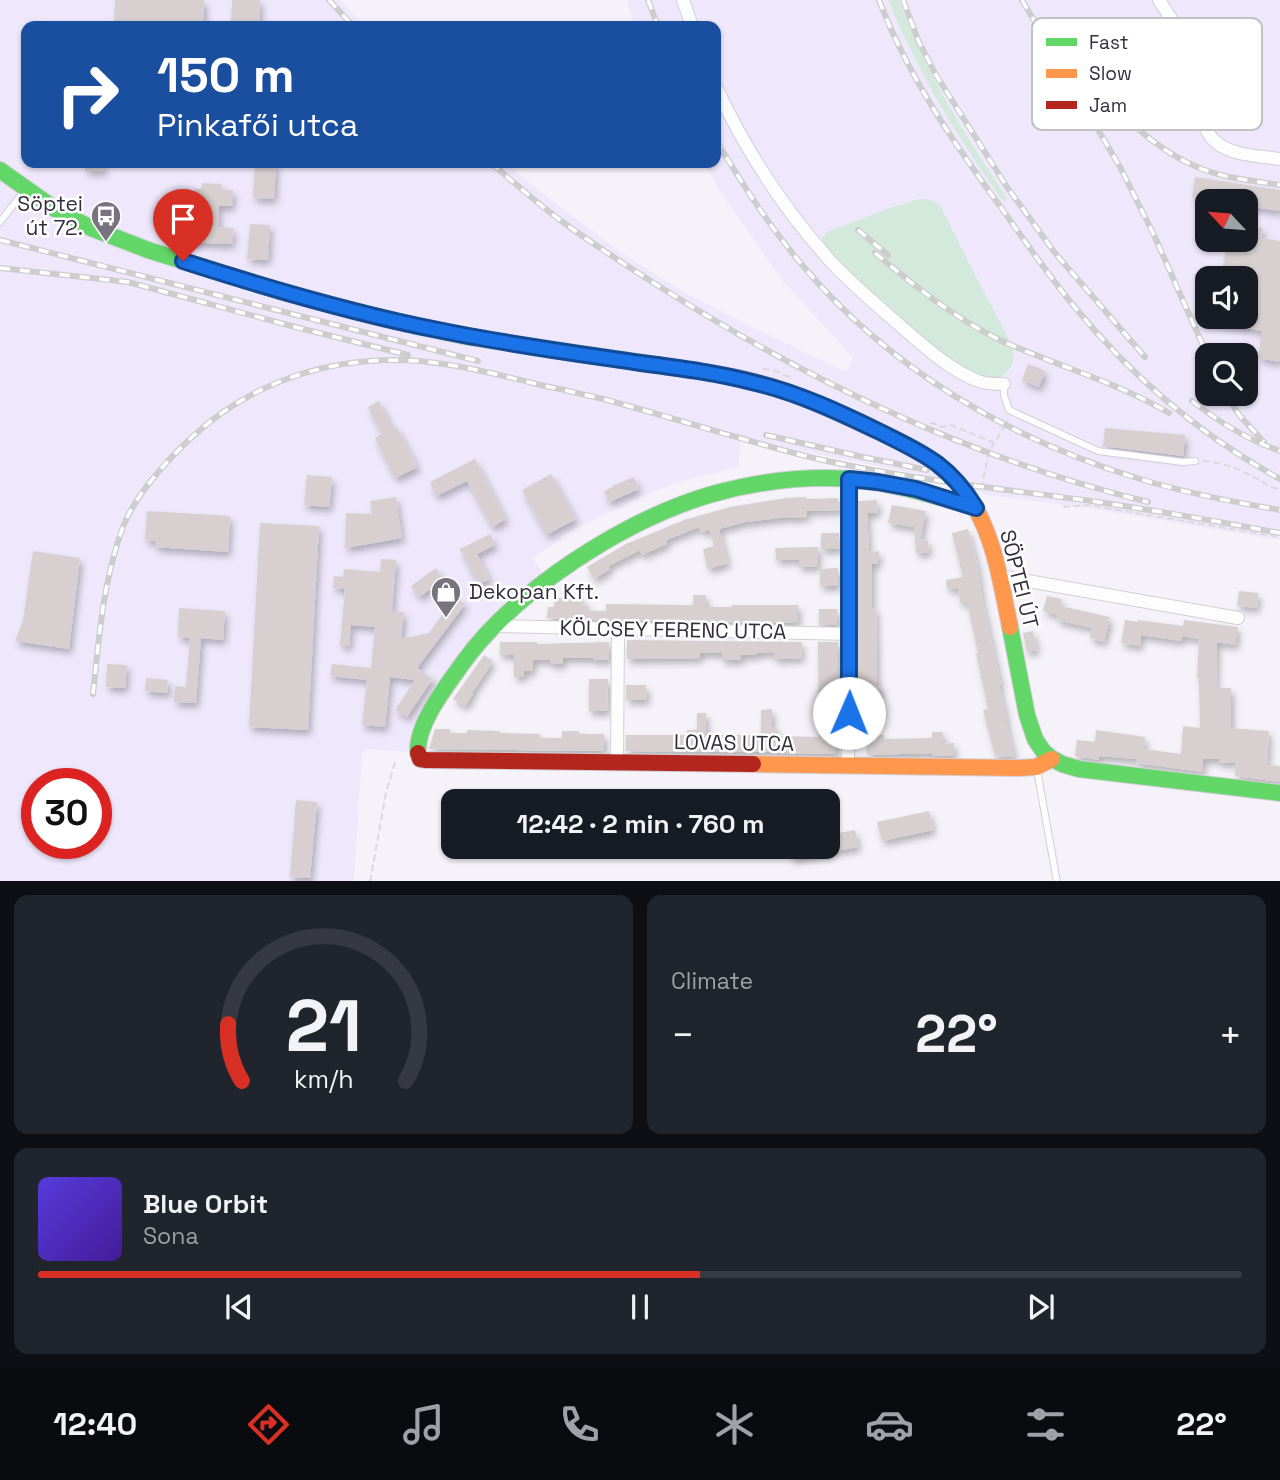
<!DOCTYPE html>
<html lang="en">
<head>
<meta charset="utf-8">
<style>
	:root { --surface:#171b24; --page:#20242c; --text:#f1f3f6; --muted:#9ea1a6; --line:#363941; --accent:#d93025 }
	body { margin:0; font-family:"Space Grotesk",sans-serif; background:var(--page); color:var(--text); height:100vh; display:flex; flex-direction:column; font-size:26px; white-space:nowrap }
	* { box-sizing:border-box; margin:0 }
	p { font-size:23px; color:var(--muted) }
	.icon { flex:none; width:38px; height:38px; fill:none; stroke:currentColor; stroke-width:2; stroke-linecap:round; stroke-linejoin:round }
	.map { position:relative; height:881px; overflow:hidden }
	.details { display:flex; flex-direction:column; gap:14px; padding:14px; background:#0d0f14; flex:1 }
	.details>* { flex:none }
	.banner { position:absolute; left:21px; top:21px; width:700px; height:147px; border-radius:14px; box-shadow:0 2px 5px #0004; background:#1a4fa0; color:#fff; overflow:hidden }
	.needle { width:46px; rotate:296deg }
	.controls { position:absolute; left:1195px; top:189px; display:grid; gap:14px }
	.controls a { display:grid; place-items:center; width:63px; height:63px; border-radius:14px; background:var(--surface); box-shadow:0 2px 5px #0004; font-size:35px }
	.speed { position:absolute; left:21px; top:768px; display:flex; gap:14px; font-size:35px; font-weight:700; text-align:center }
	.speed>* { display:grid; place-content:center; width:91px; height:91px; border-radius:50%; background:var(--surface); box-shadow:0 2px 5px #0004; line-height:1 }
	.speed .limit { border:10px solid #d22; background:#fff; color:#111 }
	.pin { position:absolute; display:grid; place-items:center; width:60px; height:60px; color:#fff; margin:-72px -30px; border-radius:50% 50% 50% 0; rotate:-45deg; box-shadow:0 0 7px #0007 }
	.pin .icon { rotate:45deg }
	.me { position:absolute; width:77px; margin:-38px; rotate:1deg; stroke-linejoin:round; filter:drop-shadow(0 0 5px #0008) }
	.turn { display:flex; align-items:center; gap:24px; height:147px; padding:0 21px; font-size:32px }
	.turn .icon { width:91px; height:91px; stroke-width:2.5 }
	.turn b { display:block; font-size:49px; line-height:60px }
	.big { font-size:52px; font-weight:700; line-height:1.1 }
	.details .tile { flex:1; display:flex; flex-direction:column; justify-content:center; gap:10px; min-width:0; padding:0 24px; border-radius:14px; background:var(--page) }
	.details .dial { align-items:center; gap:0 }
	.dial svg { height:182px; overflow:visible; fill:none; stroke:var(--line); stroke-width:7; stroke-linecap:round; text-anchor:middle }
	.dial text { fill:var(--text); stroke:none }
	.song { display:flex; align-items:center; gap:21px }
	.cover { width:84px; height:84px; border-radius:10px; background:linear-gradient(135deg,hsl(250 70% 55%),hsl(260 70% 35%)) }
	.played { height:7px; border-radius:4px; background:linear-gradient(90deg,var(--accent) 55%,var(--line) 55%) }
	.keys { display:flex; justify-content:space-around; direction:ltr }
	.heat { display:flex; justify-content:space-between; align-items:center; font-size:38px; direction:ltr }
	.details .tiles { flex:1; display:grid; gap:14px; grid-template-columns:1fr 1fr }
	.tile:last-child { grid-column:span 2 }
	.trip { position:absolute; left:441px; top:789px; width:399px; height:70px; border-radius:14px; background:var(--surface); box-shadow:0 2px 5px #0004; font-weight:700; line-height:70px; text-align:center }
	.dock { display:flex; height:112px; justify-content:space-around; align-items:center; background:#090b0e; color:var(--muted) }
	.dock .icon { width:49px; height:49px }
	.dock .active { color:var(--accent) }
	.dock b { font-size:32px; color:var(--text) }
	.map>svg:first-child { display:block }
	.built { fill:#efe8fc; fill-rule:evenodd }
	.green { fill:#d3e9dc }
	.building { fill:#d7cfd0; filter:url(#shadow) }
	.lines { fill:none; stroke-linecap:round; stroke-linejoin:round }
	.lane-casing { stroke:#d2ced7; stroke-width:8 }
	.street-casing { stroke:#d2ced7; stroke-width:14 }
	.fast-casing { stroke:#d2ced7; stroke-width:18 }
	.slow-casing { stroke:#d2ced7; stroke-width:18 }
	.jam-casing { stroke:#d2ced7; stroke-width:18 }
	.path { stroke:#dad9db; stroke-width:2; stroke-dasharray:7 3.5; stroke-linecap:butt }
	.lane { stroke:#fefdfe; stroke-width:6 }
	.street { stroke:#fefdfe; stroke-width:12 }
	.fast { stroke:#63d668; stroke-width:16 }
	.slow { stroke:#ff974d; stroke-width:16 }
	.jam { stroke:#b3261e; stroke-width:16 }
	.rail-casing { stroke:#cdcdce; stroke-width:6 }
	.rail { stroke:#fff; stroke-width:3.5; stroke-dasharray:10; stroke-linecap:butt }
	.route-casing { stroke:#114b97; stroke-width:18 }
	.route { stroke:#1a73e8; stroke-width:12 }
	.labels { text-anchor:middle; stroke-width:5; stroke-linejoin:round; paint-order:stroke }
	.poi-label { font-size:21px; fill:#342f3c; stroke:#fff; text-anchor:end }
	.street-label { font-size:21px; fill:#342f3c; stroke:#fff }
	.key { fill:#fff; stroke:#c2c1c4; stroke-width:2 }
	.key-label { font-size:19px; fill:#342f3c }
</style>
</head>
<body>
<div class="map">
<svg width="1280" height="882" viewBox="0 0 1280 882">
	<defs>
		<filter id="shadow"><feDropShadow dx="3" dy="5" stdDeviation="3.5" flood-color="#0004"/></filter>
	</defs>
	<rect width="100%" height="100%" fill="#f5f2f9"/>
	<path class="built" d="M0,0h340l25,26h-339v137h480l26,22 91,69 61,38 70,36 93,44 6,-14 -71,-78 -61,-87 -17,-30h12v-137h-80l-10,-26h654v540l-192,-32 -102,-13 -43,-16 -202,-40 -3,28 -58,15 -40,15 -79,39 1,3 -29,19 11,16 -25,21 -108,157 -44,-3 -5,5 -8,127h-354zM1208,201h38v39h-38zM1208,278h38v39h-38zM1208,355h38v39h-38zM37,784h59v60h-59z"/>
	<path class="green" d="M888,0h11c26,72 66,135 108,198l-3,4c-46,-63 -86,-130 -116,-202z
		M919,199c10,0 15,1 22,8l34,68 38,72c1,11 2,17 -6,25 -9,10 -23,6 -34,1 -24,-12 -144,-109 -150,-131 -1,-2 0,-4 0,-5l4,-5 57,-22z"/>
	<path class="building" d="M115,0h89v26h-90z
		M232,0h28l-1,26h-28z
		M85,163h19v8h-19z
		M255,163h21l-2,36 -21,-1z
		M1195,177l85,13v21l-34,-5v-5h-27l-27,-4z
		M202,183l19,1v6h12l-1,16h-13l-1,21 15,1 -1,16 -50,-2v-16h19l1,-20h-8l1,-17h6z
		M250,224l20,1 -2,35 -21,-1z
		M1246,226l17,2 -2,10 19,3v121l-22,-4 4,-27 -57,-10 1,-4h40v-39h-25l6,-35 12,2 1,-5h6z
		M1028,364l17,7 -6,16 -17,-7z
		M379,401l14,28 4,-2 21,40 -23,11 -20,-40 7,-4 -14,-27z
		M1105,428l80,7 -2,21 -80,-10z
		M475,459l31,60 -14,8 -25,-46 -31,15 -6,-14z
		M551,474l25,45 -30,16 -24,-45z
		M307,475l25,2 -3,30 -25,-2z
		M634,477l5,12 -30,13 -5,-11 9,-4 -1,-1z
		M396,497l6,41 -57,10 1,-35 26,1 -2,-13z
		M806,497v2l32,-1v4l2,-1v9l-34,1 1,6 -19,1v-1l-43,5 -26,7 9,34 -20,6 -5,-20 11,-3 -4,-16 -9,2 -2,-5 -33,13 1,4 -25,11 -2,-5 -32,16 2,3 -16,10 -7,-12 39,-23 58,-24 46,-13 56,-9z
		M877,500l1,13h-11l2,39 10,-1v9h-2l1,4h-6v44l4,1 1,77 3,1v8h-7v2l-16,-1v-57l2,-5 -2,-5 1,-128z
		M892,505l34,6 -6,30 8,-1 1,12 -13,1 -2,-26 -26,-4z
		M147,511l83,5 -2,36 -73,-5v-6l-10,-1z
		M260,523l59,3 -11,204 -59,-3z
		M968,529l10,39 4,31 19,86h-2l8,36h-1l8,35 -3,1 -16,-1 -12,-46 5,-1 -12,-56h2l-11,-51 -7,1 -2,-15 -11,1 -1,-9 17,-3 -11,-44z
		M821,533h18l1,16h-19z
		M490,534l5,11 -18,9 13,25 -12,5 -18,-35z
		M818,547v19l-19,1v-8l-23,1 -1,-12z
		M33,551l47,7 -11,91 -54,-8 8,-21z
		M381,559l15,1 -4,51 12,1 -3,27 28,-6 26,-36 10,7 -48,64 20,14 -6,-1 -24,36 -12,-7 20,-30 -25,-3 -5,50 -23,-2 5,-45 -37,-4 2,-12 39,4 4,-41 -24,-2 -2,21h-9l5,-57 -12,-1 1,-12 9,1 1,-8 36,3z
		M436,568l8,12 -25,17 -8,-11z
		M838,568v18h-18v-17z
		M1239,591l19,2 -1,15 -20,-2z
		M693,595h13v12h26v-2h66v17l-44,1 -207,-5 1,-11h6l1,-9 29,1 -1,7h5v5h18v-7l87,1z
		M1047,596l15,3 -2,7 50,11 -6,25 -14,-4 2,-10 -35,-8 1,-5 -15,-4z
		M179,608l46,3 -2,29 -22,-2 -5,65 -22,-1 1,-16 11,1 4,-49 -12,-1z
		M819,609h18v16h-18z
		M1125,620l13,2v-2l45,6 1,-6 54,7 -3,18 -18,-3 -1,46h15v40l38,3 -2,34 13,1v16l-45,-6 1,-14 -17,1v-4h-16v13l-67,-9 1,-4 -38,-3v4l-24,-4 2,-16 18,2 1,-12 49,7 -1,12 37,5 2,-28 17,2 -1,-50h-2l2,-39 -17,-3 -1,5 -40,-6 -1,11 -19,-3z
		M1033,631l4,19 -10,2 -4,-19z
		M627,640l175,2 -1,16 -27,1v-7l-17,1v2h-16v5h-19v-7h-22v5l-73,1z
		M500,642h37v2l72,-2v18h-16v-2h-30v6h-13v-4h-17v11h-9v6h-10v-22h-14z
		M818,642h20v63h-3l1,49 -50,-1v-1l-160,-1v-16h61v-5h10v-17h9v22h55v-25l11,-1v18h4v9l43,1z
		M484,655l9,6 -21,32 1,1 -8,12 -12,-7z
		M107,664l20,1 -2,23 -19,-1z
		M146,678l22,2 -1,13 -22,-2z
		M589,679h19l-1,32h-18z
		M626,685h20l1,15h-21z
		M435,729h15v4h17v-3l33,1v2l40,1v4h22v-7h17v3h25v17l-175,-2z
		M932,732h11v12l11,-1v13l-22,-1v-2l-65,2 -1,-15h9l-1,-5h10v4l48,-1z
		M296,800l21,2 -7,76 -20,-1z
		M929,811l4,19 -51,11 -5,-19z
		M855,830l3,17 -67,12 -2,-12h39v-12z"/>
	<g class="lines">
		<g class="lane-casing">
			<path id="lane" d="M0,222l24,-31
				M1004,384v11l5,15 89,41 85,11 12,-1
				M1037,770l20,112"/>
		</g>
		<g class="street-casing">
			<path id="street" d="M683,0l9,26
				M1159,0c11,17 22,33 29,52 9,26 6,73 29,91 16,13 44,13 63,16
				M716,87c30,64 69,124 117,177 22,23 47,44 71,65 22,19 46,41 74,52 8,3 17,3 26,3
				M1000,576l238,42
				M496,626l354,8
				M617,763l1,-134
				M848,765l1,-286"/>
		</g>
		<g class="fast-casing">
			<path id="fast" d="M0,170l55,39 36,19 57,22 131,41 110,29 74,16 214,32
				M1010,627l17,88 8,24 8,12 8,7 11,6 17,5 201,24
				M418,753c-2,-29 28,-66 44,-89 53,-74 161,-143 247,-169 38,-11 77,-17 116,-17 52,0 102,15 151,30"/>
		</g>
		<g class="slow-casing">
			<path id="slow" d="M677,368c26,4 53,7 78,14 40,10 77,28 114,45 38,17 75,34 99,69 26,38 33,87 42,131
				M753,764l265,4 18,-1 16,-8"/>
		</g>
		<g class="jam-casing">
			<path id="jam" d="M418,753l2,6 6,1 327,4"/>
		</g>
		<path class="path" d="M763,369l13,2 15,7
			M930,424l3,-1 8,4 10,-2 43,18
			M1203,461c20,1 39,9 56,19 7,4 13,8 21,10
			M981,489l8,-37 19,-32
			M1063,507l25,-2 192,32
			M370,882l16,-89 10,-34"/>
		<use href="#lane" class="lane"/>
		<use href="#street" class="street"/>
		<use href="#fast" class="fast"/>
		<use href="#slow" class="slow"/>
		<use href="#jam" class="jam"/>
		<g class="rail-casing">
			<path id="rail" d="M329,0l24,26
				M648,0l10,26
				M879,0c28,74 72,139 118,202 25,35 49,70 76,103 58,71 127,130 207,174
				M903,0l15,40 18,35 71,112 48,66 90,104
				M1022,0l98,167 34,68 54,122
				M1050,37c44,47 92,111 155,133 24,9 50,11 75,15
				M716,140c27,45 53,86 87,126 88,104 208,174 337,213 46,14 93,23 140,31
				M491,163c22,19 45,39 69,57 34,25 70,48 105,70 149,94 311,170 483,212
				M858,230l30,25
				M0,240l478,121
				M875,253c41,34 79,65 127,88 55,25 115,41 167,72
				M0,268l128,14 167,45 113,28
				M1225,394l15,22 24,26
				M1192,401c27,21 56,39 88,50
				M766,435l92,21 69,14
				M93,694c6,-57 10,-113 30,-167 11,-30 44,-67 68,-89 62,-58 144,-83 228,-77 43,4 85,15 126,25 20,4 41,9 62,14 71,19 140,42 211,59 93,21 187,30 280,43 61,9 122,20 182,31"/>
		</g>
		<use href="#rail" class="rail"/>
	</g>
	<g class="lines">
		<g class="route-casing">
			<path id="route" d="M183,261c84,27 168,52 255,69 67,14 135,23 203,33 39,5 77,10 115,20 42,10 83,29 122,48 46,23 70,32 98,77l-60,-19 -38,-7 -29,-3v234"/>
		</g>
		<use href="#route" class="route"/>
	</g>
	<defs>
		<g id="bus-pin" transform="scale(1.575)"><path d="M0 17L-7.5 6A9.5 9.5 0 1 1 7.5 6Z" fill="#78737e" stroke="#fff"/><path d="M-5-6H5V4H4V6H2V4H-2V6H-4V4H-5ZM-3.5-4V0h7V-4ZM-3.5 1.2v1.5H-2V1.2ZM2 1.2v1.5H3.5V1.2Z" fill="#fff"/></g>
		<g id="shop-pin" transform="scale(1.575)"><path d="M0 17L-7.5 6A9.5 9.5 0 1 1 7.5 6Z" fill="#78737e" stroke="#fff"/><path d="M-5-2.5h2.3a2.7 3.5 0 0 1 5.4 0H5L5.5 6h-11ZM-1.5-2.5h3a1.5 2.3 0 0 0-3 0Z" fill="#fff"/></g>
	</defs>
	<g fill-rule="evenodd">
		<use href="#bus-pin" x="106" y="216"/>
		<use href="#shop-pin" x="446" y="592"/>
	</g>
	<g class="labels">
		<g class="poi-label">
			<text x="83" y="211">Söptei<tspan x="83" dy="24">út 72.</tspan></text>
			<text x="469" y="599" text-anchor="start">Dekopan Kft.</text>
		</g>
		<g class="street-label">
			<text transform="translate(1019 579) rotate(76)" y="7">SÖPTEI ÚT</text>
			<text transform="translate(673 630) rotate(1)" y="7">KÖLCSEY FERENC UTCA</text>
			<text transform="translate(734 743) rotate(1)" y="7">LOVAS UTCA</text>
		</g>
	</g>
	<rect x="1032" y="18" width="230" height="112" rx="10" class="key"/>
	<rect x="1046" y="38" width="31" height="8" fill="#63d668"/>
	<rect x="1046" y="69" width="31" height="9" fill="#ff974d"/>
	<rect x="1046" y="101" width="31" height="8" fill="#b3261e"/>
	<g class="key-label">
		<text x="1089" y="49">Fast</text>
		<text x="1089" y="80">Slow</text>
		<text x="1089" y="112">Jam</text>
	</g>
</svg>
<div class="controls">
<a><svg class="needle" viewBox="-14 -14 28 28"><path d="M0-13l5 13h-10z" fill="#e53935"/><path d="M0 13l5-13h-10z" fill="#9ea1a6"/></svg></a>
<a><svg class="icon" aria-label="sound" viewBox="0 0 24 24"><path d="M4 9h4l5-4v14l-5-4H4zM17 9q2 3 0 6"/></svg></a>
<a><svg class="icon" aria-label="search" viewBox="0 0 24 24"><circle cx="10" cy="10" r="6"/><path d="M15 15l6 6"/></svg></a>
</div>
<div class="speed"><div class="limit">30</div></div>
<div class="pin" style="left:183px;top:261px;background:#d93025"><svg class="icon" aria-label="arrive" viewBox="0 0 24 24"><path d="M6 21V4h12l-3 4 3 4H6"/></svg></div>
<svg class="me" style="left:849px;top:713px" viewBox="-20 -20 40 40"><circle r="19" fill="#fff"/><path d="M0-13L10 11 0 6-10 11z" fill="#1a73e8"/></svg>
<div class="trip">12:42 · 2 min · 760 m</div>
<div class="banner">
<div class="turn"><svg class="icon" aria-label="right" viewBox="0 0 24 24"><path d="M7 20v-9h11M14 6l5 5-5 5"/></svg><div><b>150 m</b>Pinkafői utca</div></div>
</div>
</div>
<section class="details">
<div class="tiles">
<div class="tile dial"><svg viewBox="0 0 100 80">
<path d="M14 69A42 42 0 1 1 86 69"/>
<path d="M14 69A42 42 0 0 1 8 44" stroke="#d93025"/>
<text x="50" y="56" font-size="32" font-weight="700">21</text>
<text x="50" y="72" font-size="11">km/h</text>
</svg></div>
<div class="tile"><p>Climate</p>
<div class="heat"><a>−</a><b class="big">22°</b><a>+</a></div>
</div>
<div class="tile">
<div class="song"><i class="cover"></i><div><b>Blue Orbit</b><p>Sona</p></div></div>
<div class="played"></div>
<div class="keys"><svg class="icon" aria-label="previous" viewBox="0 0 24 24"><path d="M18 5L8 12l10 7zM5 5v14"/></svg><svg class="icon" aria-label="pause" viewBox="0 0 24 24"><path d="M8 5v14M16 5v14"/></svg><svg class="icon" aria-label="next" viewBox="0 0 24 24"><path d="M6 5l10 7-10 7zM19 5v14"/></svg></div>
</div>
</div>
</section>
<nav class="dock">
<b>12:40</b>
<svg class="icon active" aria-label="directions" viewBox="0 0 24 24"><path d="M12 3l9 9-9 9-9-9zM9 14v-3h6M13 9l2 2-2 2"/></svg>
<svg class="icon" aria-label="music" viewBox="0 0 24 24"><path d="M9 18V5l10-2v13"/><circle cx="6" cy="18" r="3"/><circle cx="16" cy="16" r="3"/></svg>
<svg class="icon" aria-label="phone" viewBox="0 0 24 24"><path d="M5 4h4l2 5-3 2q2 4 5 5l2-3 5 2v4C11 20 4 13 5 4z"/></svg>
<svg class="icon" aria-label="climate" viewBox="0 0 24 24"><path d="M12 3v18M4 7l16 10M4 17L20 7"/></svg>
<svg class="icon" aria-label="car" viewBox="0 0 24 24"><path d="M5 17H2v-5l4-1 3-4h7l3 4 3 1v5h-3M9 17h6M6 11h13"/><circle cx="7" cy="17" r="2"/><circle cx="17" cy="17" r="2"/></svg>
<svg class="icon" aria-label="filters" viewBox="0 0 24 24"><path d="M4 7h16M4 17h16"/><circle cx="9" cy="7" r="2"/><circle cx="15" cy="17" r="2"/></svg>
<b>22°</b>
</nav>
</body>
</html>
